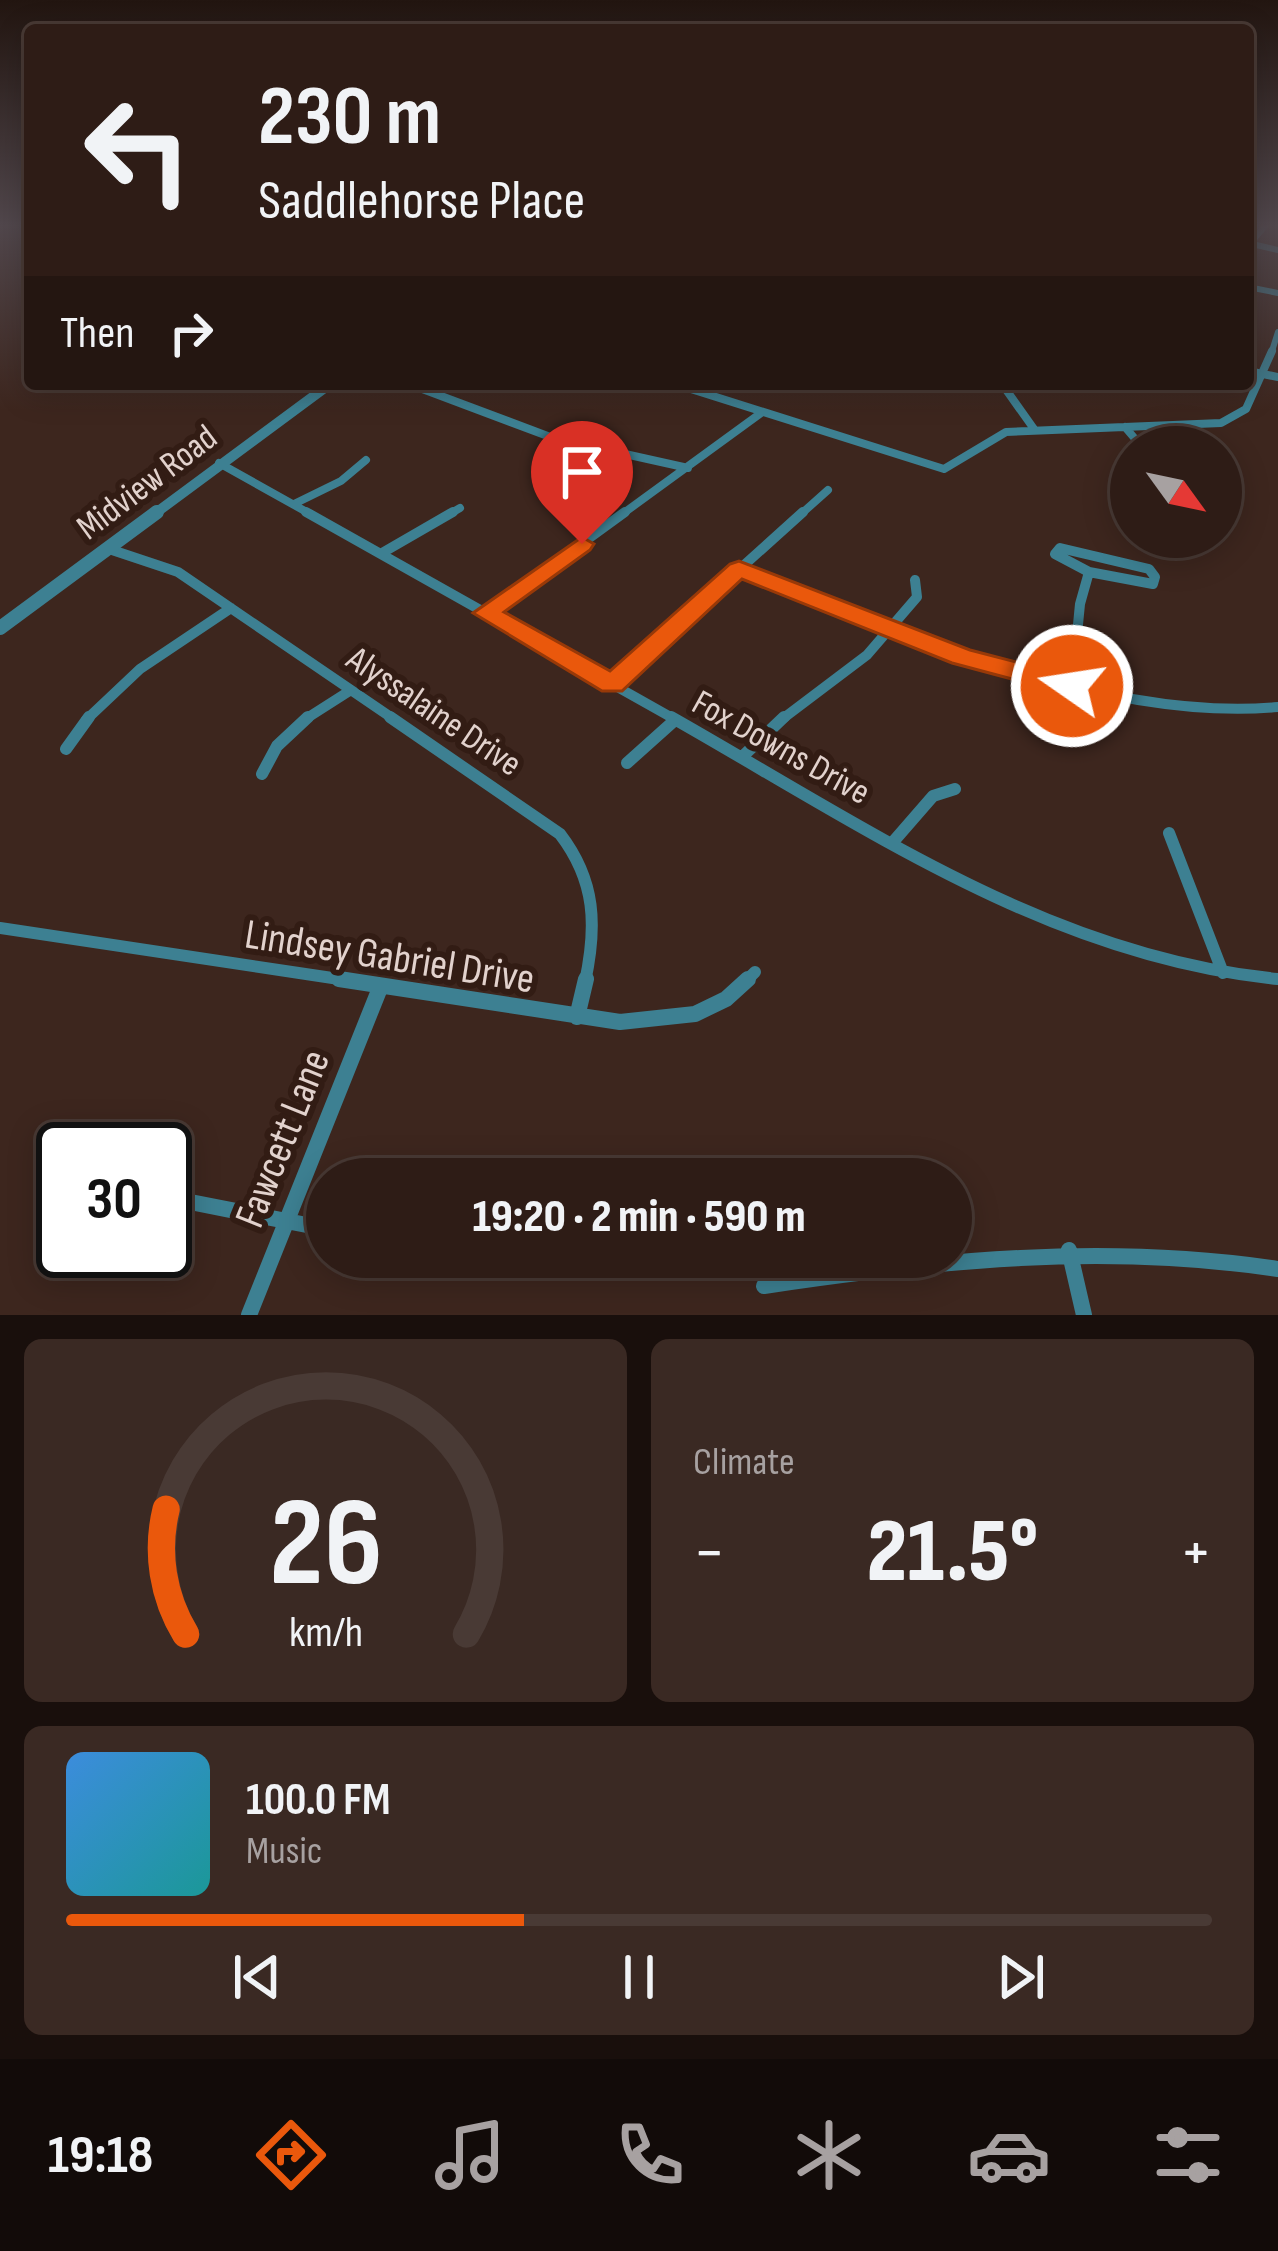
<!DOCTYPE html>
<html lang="en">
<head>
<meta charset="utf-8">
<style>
	:root { --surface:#2e1c16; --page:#3a2923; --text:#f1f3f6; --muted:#a7a1a1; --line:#493a35; --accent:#ea580c }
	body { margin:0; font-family:"Sofia Sans Condensed",sans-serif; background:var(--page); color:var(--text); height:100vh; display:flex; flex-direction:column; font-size:45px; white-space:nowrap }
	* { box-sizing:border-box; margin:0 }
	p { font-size:39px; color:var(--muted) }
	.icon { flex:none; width:66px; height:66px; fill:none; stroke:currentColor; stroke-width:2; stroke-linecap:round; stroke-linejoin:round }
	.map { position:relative; height:1315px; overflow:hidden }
	.drawer { display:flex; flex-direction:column; gap:24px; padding:24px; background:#190f0c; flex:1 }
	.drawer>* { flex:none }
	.banner { position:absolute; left:24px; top:24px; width:1230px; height:366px; border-radius:12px; box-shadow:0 6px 30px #0003,0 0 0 3px var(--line); background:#2e1c16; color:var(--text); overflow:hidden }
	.needle { width:78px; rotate:123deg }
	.controls { position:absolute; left:1110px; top:426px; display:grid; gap:24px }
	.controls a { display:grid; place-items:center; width:132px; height:132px; border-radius:50%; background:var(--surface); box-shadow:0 6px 30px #0003,0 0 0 3px var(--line); font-size:60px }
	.speed { position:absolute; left:36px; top:1122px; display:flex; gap:24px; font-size:60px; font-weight:700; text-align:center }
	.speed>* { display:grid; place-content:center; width:156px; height:156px; border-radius:50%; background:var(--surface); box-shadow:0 6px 30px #0003,0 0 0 3px var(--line); line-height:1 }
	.speed .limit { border:6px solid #111; border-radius:18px; background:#fff; color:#111 }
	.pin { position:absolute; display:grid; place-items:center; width:102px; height:102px; color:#fff; margin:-123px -51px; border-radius:50% 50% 50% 0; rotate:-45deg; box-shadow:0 0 12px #0007 }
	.pin .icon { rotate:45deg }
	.me { position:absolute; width:132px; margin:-66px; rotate:283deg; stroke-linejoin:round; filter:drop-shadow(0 0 9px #0008) }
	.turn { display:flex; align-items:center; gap:42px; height:252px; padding:0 36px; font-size:54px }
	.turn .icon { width:156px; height:156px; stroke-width:2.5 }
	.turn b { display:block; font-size:84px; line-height:102px }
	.then { display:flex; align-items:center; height:114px; padding:0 36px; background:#0003; gap:24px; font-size:45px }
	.big { font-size:90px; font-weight:800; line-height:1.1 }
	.drawer .card { flex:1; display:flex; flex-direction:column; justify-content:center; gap:18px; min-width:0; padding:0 42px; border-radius:18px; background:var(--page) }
	.drawer .dial { align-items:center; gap:0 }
	.dial svg { height:312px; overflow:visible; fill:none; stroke:var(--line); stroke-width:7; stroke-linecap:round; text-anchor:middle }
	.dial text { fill:var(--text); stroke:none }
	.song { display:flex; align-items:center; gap:36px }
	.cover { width:144px; height:144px; border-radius:18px; background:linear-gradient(135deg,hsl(210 70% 55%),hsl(180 70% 35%)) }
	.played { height:12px; border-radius:6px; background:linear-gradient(90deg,var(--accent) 40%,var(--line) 40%) }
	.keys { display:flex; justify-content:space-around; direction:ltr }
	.heat { display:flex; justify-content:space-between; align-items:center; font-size:66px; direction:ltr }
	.drawer .tiles { flex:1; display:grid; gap:24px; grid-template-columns:1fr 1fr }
	.card:last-child { grid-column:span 2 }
	.trip { position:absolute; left:306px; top:1158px; width:666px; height:120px; border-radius:60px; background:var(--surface); box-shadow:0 6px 30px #0003,0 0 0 3px var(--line); font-weight:800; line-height:120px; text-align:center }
	.dock { display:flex; height:192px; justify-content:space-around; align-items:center; background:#120b09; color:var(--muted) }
	.dock .icon { width:84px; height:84px }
	.dock .current { color:var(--accent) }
	.dock b { font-size:54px; color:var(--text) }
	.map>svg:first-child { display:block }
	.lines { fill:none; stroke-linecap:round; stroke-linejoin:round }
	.minor-far4 { stroke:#3d8092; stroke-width:6 }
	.minor-far3 { stroke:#3d8092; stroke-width:8 }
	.minor-far2 { stroke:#3d8092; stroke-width:10 }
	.minor-far1 { stroke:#3d8092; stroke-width:12 }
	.minor { stroke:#3d8092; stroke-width:16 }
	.tertiary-far1 { stroke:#3d8092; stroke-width:10 }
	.tertiary { stroke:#3d8092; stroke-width:14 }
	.route { fill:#ea580c; stroke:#983908; stroke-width:3 }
	.labels { text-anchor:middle; stroke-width:12; stroke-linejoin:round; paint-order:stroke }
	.street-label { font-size:36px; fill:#e2d2cd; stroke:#321c14 }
	.near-street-label { font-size:42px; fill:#e2d2cd; stroke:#321c14 }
</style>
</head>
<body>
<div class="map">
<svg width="1278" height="1315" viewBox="0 0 1278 1315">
	<rect width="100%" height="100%" fill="#3d261e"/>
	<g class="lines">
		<path class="minor-far4" d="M1252,244l26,6
			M1248,246l17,-20
			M1248,287l30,6
			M1271,354l7,-22"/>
		<path class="minor-far3" d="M1248,371l30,6
			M409,384l144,54 135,30
			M675,384l269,85 62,-37 215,-9 25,-14 26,-58
			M1002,384l32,45
			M1125,427l17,20
			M219,463l93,52
			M294,504l47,-23 25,-21
			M448,515l12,-7
			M621,515l140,-102
			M800,515l28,-25"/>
		<path class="minor-far2" d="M306,512l370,208
			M106,548l72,24 217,148
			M1060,548l89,21 6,8 -2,7 -64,-12 -34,-18z
			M382,553l71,-41
			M739,569c152,64 373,154 539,138
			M486,613l139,-101
			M612,684l191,-172
			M1072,686l8,-82 9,-32
			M86,720l54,-51 91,-61
			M304,720l47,-30
			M781,720l86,-65 50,-58 -2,-17"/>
		<path class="minor-far1" d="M390,717l170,117c36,47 37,92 25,148
			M671,717c194,110 380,240 607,262
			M66,749l23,-32
			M742,757l42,-40
			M627,763l48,-43
			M262,774l15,-28 31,-29
			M1169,833l54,140
			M893,842l40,-46 22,-7
			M0,928l359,54
			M745,982l10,-10"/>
		<path class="minor" d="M339,979l281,43 75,-8 31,-15 22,-20
			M577,1017l9,-38
			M57,1177l6,1
			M165,1197l162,32
			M1069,1250l15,65
			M764,1286c173,-26 340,-43 514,-17
			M249,1315l131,-327"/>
		<path class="tertiary-far1" d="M153,515l177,-131"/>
		<path class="tertiary" d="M0,628l157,-116"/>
	</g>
	<linearGradient id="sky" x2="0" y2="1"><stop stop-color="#221510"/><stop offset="0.55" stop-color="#51474c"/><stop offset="1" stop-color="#51474c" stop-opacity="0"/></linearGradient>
	<rect width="1278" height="410" fill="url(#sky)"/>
	<path class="route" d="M582,537l12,7 -4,6 -86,62 106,59 120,-107 9,-3 231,89 112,29 4,7 -14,9 -120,-32 -210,-84 -120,112h-20l-129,-78z"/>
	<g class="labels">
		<g class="street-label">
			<text transform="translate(146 481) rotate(-37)" y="13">Midview Road</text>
			<text transform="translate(435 710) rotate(34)" y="13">Alyssalaine Drive</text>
			<text transform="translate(782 746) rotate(29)" y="13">Fox Downs Drive</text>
		</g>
		<g class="near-street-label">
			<text transform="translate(390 955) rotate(9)" y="15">Lindsey Gabriel Drive</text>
			<text transform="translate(281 1138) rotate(-68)" y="15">Fawcett Lane</text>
		</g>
	</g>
</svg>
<div class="controls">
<a><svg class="needle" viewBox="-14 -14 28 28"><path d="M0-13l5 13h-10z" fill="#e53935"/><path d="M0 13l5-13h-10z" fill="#a7a1a1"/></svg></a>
</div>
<div class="speed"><div class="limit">30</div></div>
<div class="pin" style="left:582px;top:544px;background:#d93025"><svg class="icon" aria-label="arrive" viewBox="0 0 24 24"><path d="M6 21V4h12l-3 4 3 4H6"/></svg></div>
<svg class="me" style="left:1072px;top:686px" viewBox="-20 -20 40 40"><circle r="17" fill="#ea580c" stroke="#fff" stroke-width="3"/><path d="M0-11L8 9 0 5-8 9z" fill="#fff"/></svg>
<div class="trip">19:20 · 2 min · 590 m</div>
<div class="banner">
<div class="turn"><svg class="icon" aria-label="left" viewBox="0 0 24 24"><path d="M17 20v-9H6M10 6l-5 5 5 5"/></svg><div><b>230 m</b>Saddlehorse Place</div></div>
<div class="then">Then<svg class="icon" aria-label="right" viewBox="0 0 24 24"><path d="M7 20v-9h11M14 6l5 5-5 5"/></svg></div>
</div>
</div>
<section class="drawer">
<div class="tiles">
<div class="card dial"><svg viewBox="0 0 100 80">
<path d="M14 69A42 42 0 1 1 86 69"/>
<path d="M14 69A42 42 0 0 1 9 37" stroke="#ea580c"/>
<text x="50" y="56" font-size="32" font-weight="700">26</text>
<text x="50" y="72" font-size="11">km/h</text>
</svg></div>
<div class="card"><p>Climate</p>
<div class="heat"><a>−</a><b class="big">21.5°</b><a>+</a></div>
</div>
<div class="card">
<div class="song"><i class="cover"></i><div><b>100.0 FM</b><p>Music</p></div></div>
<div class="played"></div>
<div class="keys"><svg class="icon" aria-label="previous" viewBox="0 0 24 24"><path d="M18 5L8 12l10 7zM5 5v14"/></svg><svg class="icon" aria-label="pause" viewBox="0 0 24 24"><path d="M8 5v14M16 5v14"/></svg><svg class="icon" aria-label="next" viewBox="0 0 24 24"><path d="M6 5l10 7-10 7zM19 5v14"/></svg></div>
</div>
</div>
</section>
<nav class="dock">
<b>19:18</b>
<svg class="icon current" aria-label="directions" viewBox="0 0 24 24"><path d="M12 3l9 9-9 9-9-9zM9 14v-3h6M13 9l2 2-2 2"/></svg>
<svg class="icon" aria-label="music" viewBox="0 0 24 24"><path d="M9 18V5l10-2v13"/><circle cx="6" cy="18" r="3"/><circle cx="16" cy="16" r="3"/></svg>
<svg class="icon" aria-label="phone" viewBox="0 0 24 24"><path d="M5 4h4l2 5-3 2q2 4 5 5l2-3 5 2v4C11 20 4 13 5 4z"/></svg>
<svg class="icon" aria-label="climate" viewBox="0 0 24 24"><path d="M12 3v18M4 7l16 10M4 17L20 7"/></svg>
<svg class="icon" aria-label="car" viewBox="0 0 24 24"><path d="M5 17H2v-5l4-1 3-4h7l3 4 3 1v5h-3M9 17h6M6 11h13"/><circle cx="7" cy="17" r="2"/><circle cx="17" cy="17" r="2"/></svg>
<svg class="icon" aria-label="filters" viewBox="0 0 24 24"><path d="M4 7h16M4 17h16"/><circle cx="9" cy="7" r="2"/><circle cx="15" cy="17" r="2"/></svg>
</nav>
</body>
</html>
